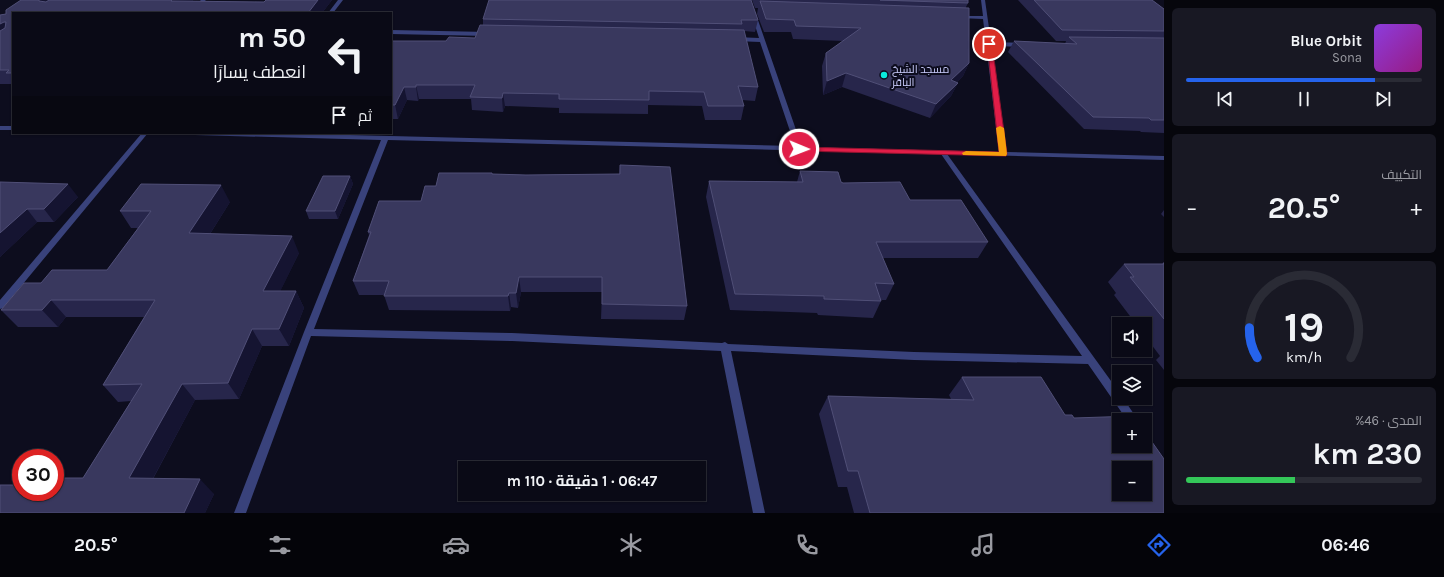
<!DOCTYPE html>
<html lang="ar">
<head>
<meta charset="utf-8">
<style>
	:root { --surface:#0a0a16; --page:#181823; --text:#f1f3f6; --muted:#999aa1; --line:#2a2b35; --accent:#2563eb }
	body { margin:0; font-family:Karla,Cairo,sans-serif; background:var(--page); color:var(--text); direction:rtl; height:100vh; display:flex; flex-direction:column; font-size:15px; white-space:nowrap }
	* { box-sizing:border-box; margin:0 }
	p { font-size:13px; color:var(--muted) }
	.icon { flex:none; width:22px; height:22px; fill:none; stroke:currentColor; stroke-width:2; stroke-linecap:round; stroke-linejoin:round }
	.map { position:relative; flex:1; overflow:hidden; direction:ltr }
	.side { display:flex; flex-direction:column; gap:8px; padding:8px; background:#06060c; width:280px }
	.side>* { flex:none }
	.banner { position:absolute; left:12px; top:12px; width:380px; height:122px; border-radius:0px; box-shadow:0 1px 3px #0004,0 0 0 1px var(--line); direction:rtl; background:#0a0a16; color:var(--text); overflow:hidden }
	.fabs { position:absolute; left:1112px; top:317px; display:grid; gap:8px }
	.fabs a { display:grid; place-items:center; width:40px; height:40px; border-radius:0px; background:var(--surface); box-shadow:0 1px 3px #0004,0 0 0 1px var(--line); font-size:20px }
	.speed { position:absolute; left:12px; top:449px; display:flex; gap:8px; font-size:20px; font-weight:700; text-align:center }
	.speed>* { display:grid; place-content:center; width:52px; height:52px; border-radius:50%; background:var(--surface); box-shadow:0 1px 3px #0004,0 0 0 1px var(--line); line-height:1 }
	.speed .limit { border:6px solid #d22; background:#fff; color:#111 }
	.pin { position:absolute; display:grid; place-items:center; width:34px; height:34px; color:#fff; margin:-17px; border:2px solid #fff; border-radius:50%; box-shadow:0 1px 4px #0007 }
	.me { position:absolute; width:44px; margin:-22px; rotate:91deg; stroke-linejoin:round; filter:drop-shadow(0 0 3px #0008) }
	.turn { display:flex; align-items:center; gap:14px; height:84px; padding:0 20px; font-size:18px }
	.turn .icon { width:52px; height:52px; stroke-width:2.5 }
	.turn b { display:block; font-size:28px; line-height:34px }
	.then { display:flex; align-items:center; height:38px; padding:0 20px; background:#0003; gap:8px; font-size:15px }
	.big { font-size:30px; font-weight:700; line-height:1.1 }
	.side .widget { flex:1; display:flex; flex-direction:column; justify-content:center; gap:6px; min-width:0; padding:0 14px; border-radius:6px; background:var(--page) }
	.side .dial { align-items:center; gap:0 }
	.dial svg { height:104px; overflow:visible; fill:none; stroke:var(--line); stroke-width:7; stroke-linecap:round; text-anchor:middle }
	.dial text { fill:var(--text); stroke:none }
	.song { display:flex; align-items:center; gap:12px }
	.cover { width:48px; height:48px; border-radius:6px; background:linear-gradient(135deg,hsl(270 70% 55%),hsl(310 70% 35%)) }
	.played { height:4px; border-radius:2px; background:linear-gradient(90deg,var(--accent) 80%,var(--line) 80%) }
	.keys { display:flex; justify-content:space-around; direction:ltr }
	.heat { display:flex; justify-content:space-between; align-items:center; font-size:22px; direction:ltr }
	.charge { height:6px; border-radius:3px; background:linear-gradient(90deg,#34c759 46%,var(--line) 0) }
	.trip { position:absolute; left:458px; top:461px; width:248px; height:40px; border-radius:0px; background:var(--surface); box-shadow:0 1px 3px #0004,0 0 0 1px var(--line); font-weight:700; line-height:40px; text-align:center; direction:rtl }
	.menu { display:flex; height:64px; justify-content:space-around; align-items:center; background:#040409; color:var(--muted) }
	.menu .icon { width:28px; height:28px }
	.menu .current { color:var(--accent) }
	.menu b { font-size:18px; color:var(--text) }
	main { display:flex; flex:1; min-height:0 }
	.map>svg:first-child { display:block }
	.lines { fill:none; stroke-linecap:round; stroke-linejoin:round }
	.street { fill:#39427b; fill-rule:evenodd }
	.wall { fill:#27264b }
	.shaded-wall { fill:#151431 }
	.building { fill:#39385e; stroke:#504f77; fill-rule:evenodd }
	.route { fill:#e11d48; stroke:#92132f }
	.slow { fill:#f59e0b }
	.poi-dot { fill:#09ecdd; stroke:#0d0d1e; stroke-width:1.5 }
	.labels { text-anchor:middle; stroke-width:4; stroke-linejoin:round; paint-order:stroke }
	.far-poi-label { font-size:11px; fill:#cbcefd; stroke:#0d0d1e; text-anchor:start }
</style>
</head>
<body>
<main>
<section class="side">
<div class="widget">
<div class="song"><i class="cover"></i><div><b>Blue Orbit</b><p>Sona</p></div></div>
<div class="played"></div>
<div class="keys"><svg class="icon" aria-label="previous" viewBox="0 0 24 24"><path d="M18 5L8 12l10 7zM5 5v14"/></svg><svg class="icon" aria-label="pause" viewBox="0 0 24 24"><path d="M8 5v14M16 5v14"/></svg><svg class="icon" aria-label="next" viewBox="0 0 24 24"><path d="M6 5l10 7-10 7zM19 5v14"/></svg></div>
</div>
<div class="widget"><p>التكييف</p>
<div class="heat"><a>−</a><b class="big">20.5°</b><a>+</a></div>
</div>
<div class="widget dial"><svg viewBox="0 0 100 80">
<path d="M14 69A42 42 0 1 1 86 69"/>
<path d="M14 69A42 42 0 0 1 8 46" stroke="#2563eb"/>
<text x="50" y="56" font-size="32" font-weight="700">19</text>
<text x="50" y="72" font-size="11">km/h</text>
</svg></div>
<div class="widget"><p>المدى · 46%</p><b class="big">230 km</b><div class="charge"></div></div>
</section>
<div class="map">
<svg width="1164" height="513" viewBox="0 0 1164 513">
	<rect width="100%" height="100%" fill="#0d0d1e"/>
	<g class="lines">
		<path class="street" d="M201,0h5l-14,13h-5z
			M338,0h5l-10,13h-5z
			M747,0h4l51,147 197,5 -16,-133 -24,-1 -2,-1 2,-1h24l-2,-16h4l6,42 32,1 3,2 -3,2 -31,-1 14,106 158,4v4l-217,-6 172,238v6h4l15,22h-11l-39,-56 -174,-4 -183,-9 34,162h-12l-32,-162 -209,-10 -201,-5 -65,177h-12l70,-181 77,-192 -186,-5 -3,-2h78l525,13 -35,-104 -25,-1 -3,-2 3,-2 24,1zM388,140l553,14 141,202 -168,-4 -186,-8 -3,-2 -3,1 -210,-10 -198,-4z
			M391,30l97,2 3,2 -3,2 -97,-2z
			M0,126h13v4h-13z
			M142,133h6l-145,175 -3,1v-9z"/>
	</g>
	<path class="wall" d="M21,0h172l-1,1 72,1 2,-2h66l-10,13h-309v71h-13v-69l6,-1z
		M752,0h216v3l-2,4 3,56 -6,13 -6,6 1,1 -7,13 -21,22 -88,-31 -19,8 -1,-29 4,-13 17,-12 -50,-2 -2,-7h-27l-7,-18 1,-6h-3z
		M1018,0h134l12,9v124l-23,-1 -1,-1 -56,-2 -76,-77 6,-11 51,3 1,-3h-10z
		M483,19l275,1 -3,12 -11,-1 14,56 -3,14 -13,-1 2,6 -3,14h-36l-3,-14 -54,-1v9l-89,-1v-5l-54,-2 -2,6 -31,-2 -1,-11h-52l-1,2 -11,-1 -9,19h-7v-78h55l29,-3 8,-13z
		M620,165l67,141 -3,14 -83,-1 1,-27h-81l-3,16 -7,-1 -1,4 -121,-1 -5,-15h-25l-6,-14 16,-46 -1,-3 53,-31 71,-27 34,1 93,-1z
		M800,171l43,12 67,17 78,42 -10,16h-95l11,26 -8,16h-6l1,1 -8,17 -55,-3 -1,-2 -87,-3 -24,-113 3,-16 88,1z
		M350,176l3,8 -15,35h-29l-3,-8z
		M0,182l78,15 -24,25h-17l-37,35z
		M230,202l-20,32 89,19 -19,38h16l8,17 -15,38h-27l-23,53 -44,1 -42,79 61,15 -9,19h-205l21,-21 62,-14 48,-77 -13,1 -15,-17 41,-68h-78l-8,10h-40l-17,-17 40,-27 66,-13 31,-42h-7l-11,-17z
		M1164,210v7l-3,-3z
		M1163,263h1v107l-8,-10 4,-4 -15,-20v-12h-9l-22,-29 2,-2 -8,-11 16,-18h38z
		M962,377l112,41 90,95h-310l-7,-26h-9l-19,-73 9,-18 123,3 -2,-4z"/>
	<path class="shaded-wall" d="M39,0h24l-16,12 -8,-11z
		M172,0h21l-16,13 -6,-12z
		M318,0h14l-10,13h-14z
		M4,22l8,13 -12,8v-19z
		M969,63l-6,13 -18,18 6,-14z
		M846,73l-4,14 -19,8 4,-14z
		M958,83l-7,13 -21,22 6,-14z
		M416,85l3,14 -1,2 -2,-14z
		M404,87l3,13 -9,19 -3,-14z
		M503,93l2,13 -2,6 -1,-14z
		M350,176l3,8 -15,35 -3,-8z
		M68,184l10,13 -24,25 -10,-13z
		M221,185l9,17 -31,49 -10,-18z
		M27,209l10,13 -37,35v-24z
		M292,236l7,17 -27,55 -9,-17z
		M519,277l2,15 -3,16 -2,-15z
		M296,291l8,17 -15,38 -10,-17z
		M509,293l2,14 -1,4 -2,-15z
		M51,300l15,17 -8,10 -16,-17z
		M252,329l10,17 -23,53 -11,-16z
		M182,384l13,16 -50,93 -16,-15z
		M200,479l14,15 -9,19h-21z"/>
	<path class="building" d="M21,0h18v1l7,1 3,-2h123l-1,1 93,1 2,-2h52l-10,13h-295v60h-7l3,-3h-9v-39l5,-3 1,-6h-2l-4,2v-9l6,-1v-4z
		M489,0h262l7,20h-17l1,4 -259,-5z
		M880,0h88v3z
		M1034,0h118l12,9v22l-102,-1z
		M760,1l209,7v55l-18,17 7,3 -22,21 -90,-31 -19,8 -1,-28 35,-25 -65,-2 -2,-6 -28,-1z
		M480,25l264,5 14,57 -20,-1 6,20h-36l-4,-14 -55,-1v9l-90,-1v-5l-56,-1 -1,5 -32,-1 5,-12h-59v2h-12l-9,18h-4v-64h55l3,-4 26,1z
		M1069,37l95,1v82h-13l-2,-2 -56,-1 -79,-76 63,3z
		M620,165l50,2 17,139 -85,-2v-27h-83l-3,16h-7l-1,3h-124l5,-15h-36l18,-49h-3l11,-31h42l4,-15h11l3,-13h53v1l34,1 94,-1z
		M800,171l38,1 3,10 2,1 57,-1 10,18h51l27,42h-112l18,42 -19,-1 6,18 -57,-2v-3l-89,-2 -26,-113 94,1z
		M323,176h27l-15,35h-29z
		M0,182l68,2 -24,25h-17l-27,24z
		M141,184l80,1 -32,48 103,3 -29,55h33l-17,38h-27l-24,54 -46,1 -53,94 71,1 -16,34h-184v-28h21v7h34v-14h28l59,-94 -39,1 52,-85h-104l-9,10h-41l23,-27h17l11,-13h55l44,-59h-31z
		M1163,263h1v56l-34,-42h4l-10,-13h40z
		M962,377h79l24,38h7l2,3 60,-2 3,4h-18v26h26v-14l19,27v54h-294l-12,-42h-10l-20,-75 146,4zM1119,468h26v26h-26z"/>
	<path class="route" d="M987,43l5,1 15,110 -1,2 -207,-5 -4,-2 4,-2 200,5z"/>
	<path class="slow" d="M1000,126l4,2 3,26 -1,2 -43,-1 -1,-2 4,-2 33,1 -3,-24z"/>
	<circle class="poi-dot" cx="884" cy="75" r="4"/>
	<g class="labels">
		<g class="far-poi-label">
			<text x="892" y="73">مسجد الشيخ<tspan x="892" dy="13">الباقر</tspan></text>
		</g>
	</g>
</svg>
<div class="fabs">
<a><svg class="icon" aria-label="sound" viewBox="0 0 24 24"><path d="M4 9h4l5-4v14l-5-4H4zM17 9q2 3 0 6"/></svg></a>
<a><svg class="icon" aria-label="layers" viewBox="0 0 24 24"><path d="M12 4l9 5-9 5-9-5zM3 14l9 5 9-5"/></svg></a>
<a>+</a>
<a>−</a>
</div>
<div class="speed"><div class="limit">30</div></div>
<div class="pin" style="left:989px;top:44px;background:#d93025"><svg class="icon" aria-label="arrive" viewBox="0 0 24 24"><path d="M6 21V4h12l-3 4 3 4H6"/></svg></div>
<svg class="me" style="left:799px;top:149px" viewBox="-20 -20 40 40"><circle r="17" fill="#e11d48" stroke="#fff" stroke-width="3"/><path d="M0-11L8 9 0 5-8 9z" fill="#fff"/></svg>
<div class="trip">06:47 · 1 دقيقة · 110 m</div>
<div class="banner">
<div class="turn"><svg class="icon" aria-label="left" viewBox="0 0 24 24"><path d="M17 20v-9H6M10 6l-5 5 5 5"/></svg><div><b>50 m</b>انعطف يسارًا</div></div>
<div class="then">ثم<svg class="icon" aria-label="arrive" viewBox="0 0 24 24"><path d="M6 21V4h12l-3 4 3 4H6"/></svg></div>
</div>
</div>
</main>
<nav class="menu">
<b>06:46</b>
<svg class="icon current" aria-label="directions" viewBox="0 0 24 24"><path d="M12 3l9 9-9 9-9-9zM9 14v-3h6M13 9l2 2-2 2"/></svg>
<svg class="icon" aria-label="music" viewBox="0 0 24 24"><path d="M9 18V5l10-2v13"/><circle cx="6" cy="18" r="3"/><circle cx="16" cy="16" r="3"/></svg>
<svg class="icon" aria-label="phone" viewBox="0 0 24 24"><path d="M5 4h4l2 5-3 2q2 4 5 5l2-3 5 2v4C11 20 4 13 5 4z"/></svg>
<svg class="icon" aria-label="climate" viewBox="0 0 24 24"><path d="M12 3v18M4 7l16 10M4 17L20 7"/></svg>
<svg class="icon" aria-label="car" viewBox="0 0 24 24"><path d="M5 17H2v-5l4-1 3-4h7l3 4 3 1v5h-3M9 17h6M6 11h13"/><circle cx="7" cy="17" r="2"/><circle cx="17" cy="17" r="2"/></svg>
<svg class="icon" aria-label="filters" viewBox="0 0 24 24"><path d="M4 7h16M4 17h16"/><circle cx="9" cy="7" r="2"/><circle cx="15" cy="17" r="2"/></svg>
<b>20.5°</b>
</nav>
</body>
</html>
